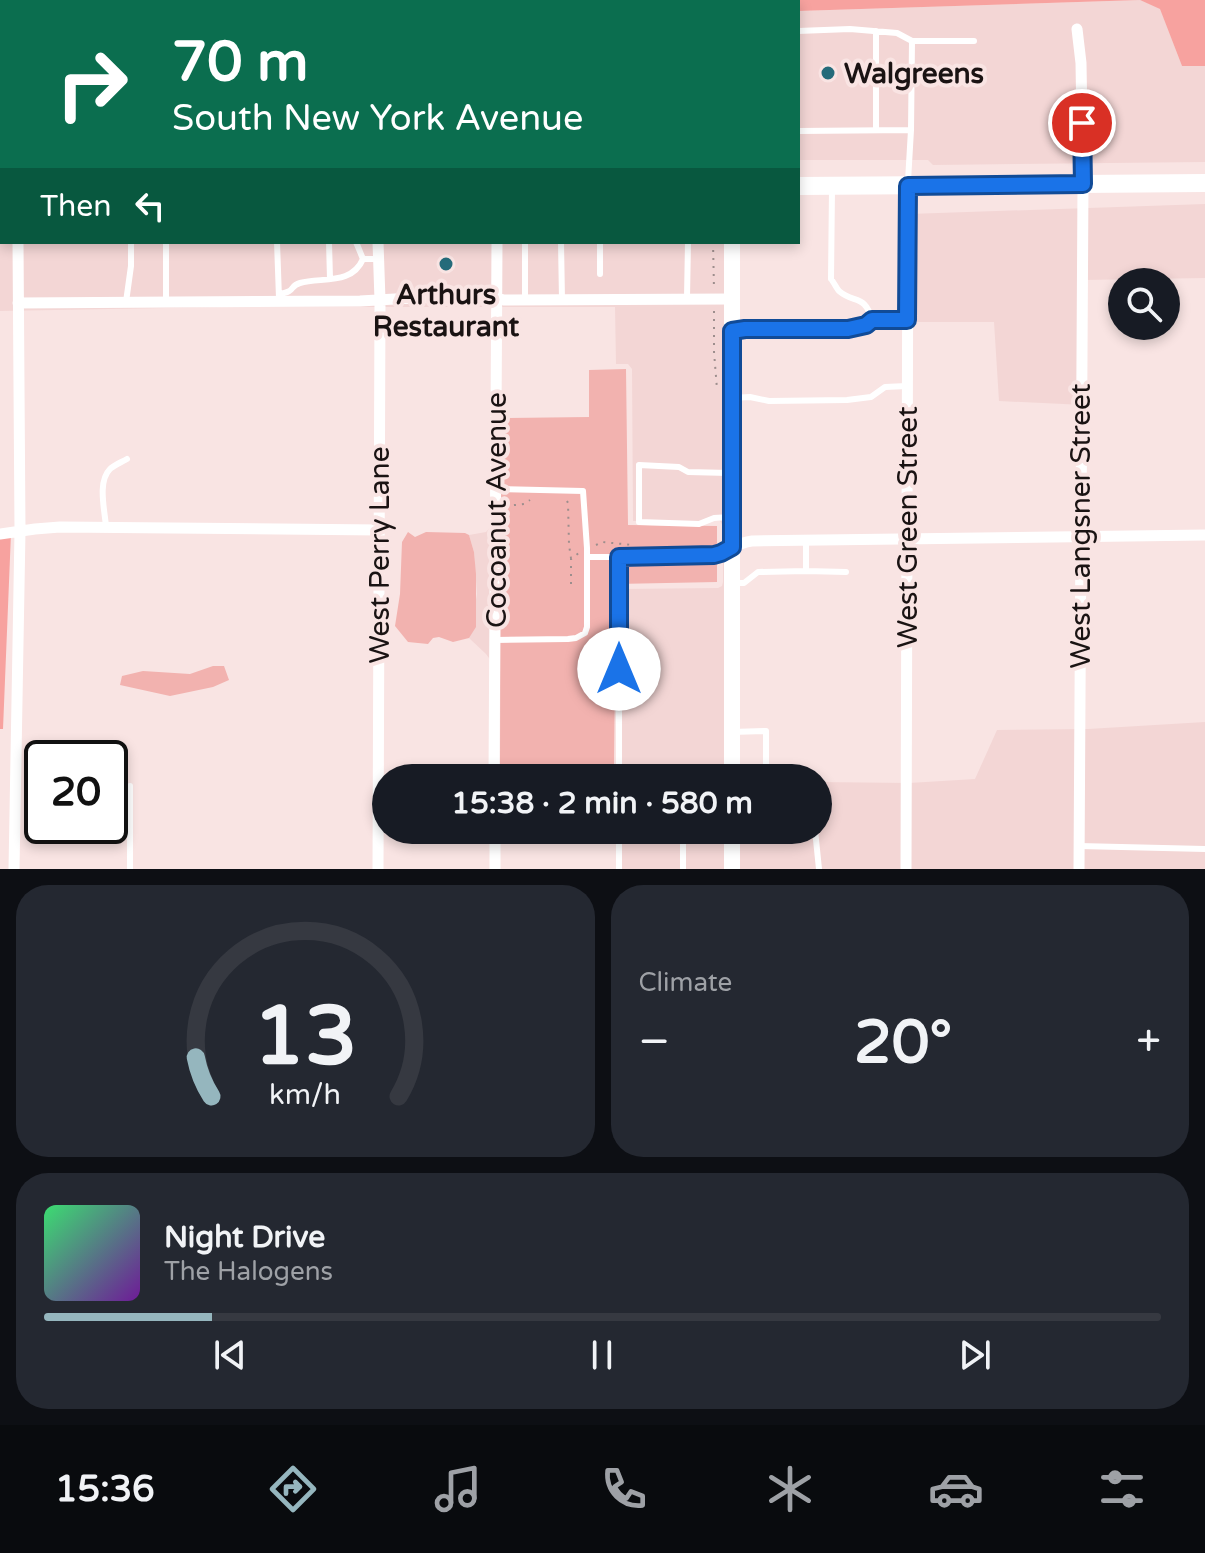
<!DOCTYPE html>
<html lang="en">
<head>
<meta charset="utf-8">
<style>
	:root { --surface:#171b24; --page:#242831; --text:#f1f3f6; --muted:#9ea1a6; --line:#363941; --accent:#95b6be }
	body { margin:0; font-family:"Varela Round",sans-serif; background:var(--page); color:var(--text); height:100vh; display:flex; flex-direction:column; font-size:30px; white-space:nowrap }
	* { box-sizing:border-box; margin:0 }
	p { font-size:26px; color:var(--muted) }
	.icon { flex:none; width:44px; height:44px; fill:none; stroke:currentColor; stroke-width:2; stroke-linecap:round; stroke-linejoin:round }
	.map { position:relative; height:869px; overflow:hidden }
	.details { display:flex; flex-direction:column; gap:16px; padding:16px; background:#0d0f14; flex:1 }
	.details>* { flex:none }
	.top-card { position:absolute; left:0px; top:0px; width:800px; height:244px; box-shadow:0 4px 12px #0003; background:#0b6e4f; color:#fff; overflow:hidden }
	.fabs { position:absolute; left:1108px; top:268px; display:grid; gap:16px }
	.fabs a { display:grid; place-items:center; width:72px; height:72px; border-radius:50%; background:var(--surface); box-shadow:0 4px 12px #0003; font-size:40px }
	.speed { position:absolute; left:24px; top:740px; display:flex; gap:16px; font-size:40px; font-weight:700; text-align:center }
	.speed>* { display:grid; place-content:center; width:104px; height:104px; border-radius:50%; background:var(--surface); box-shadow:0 4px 12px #0003; line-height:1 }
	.speed .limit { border:4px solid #111; border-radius:12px; background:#fff; color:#111 }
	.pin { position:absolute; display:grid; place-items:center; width:68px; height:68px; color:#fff; margin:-34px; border:4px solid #fff; border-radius:50%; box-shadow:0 2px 8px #0007 }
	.me { position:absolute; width:88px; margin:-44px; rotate:0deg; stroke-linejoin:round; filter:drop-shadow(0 0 6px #0008) }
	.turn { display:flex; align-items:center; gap:28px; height:168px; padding:0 40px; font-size:36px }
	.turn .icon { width:104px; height:104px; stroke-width:2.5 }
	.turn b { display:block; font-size:56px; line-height:68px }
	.then { display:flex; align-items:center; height:76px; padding:0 40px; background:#0003; gap:16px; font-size:30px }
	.big { font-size:60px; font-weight:700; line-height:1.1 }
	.details .widget { flex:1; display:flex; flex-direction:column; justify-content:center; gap:12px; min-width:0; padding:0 28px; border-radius:32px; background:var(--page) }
	.details .dial { align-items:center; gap:0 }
	.dial svg { height:208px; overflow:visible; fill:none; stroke:var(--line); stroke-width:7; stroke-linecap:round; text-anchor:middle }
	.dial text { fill:var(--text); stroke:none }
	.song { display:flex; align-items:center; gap:24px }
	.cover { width:96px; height:96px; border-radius:12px; background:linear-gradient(135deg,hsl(140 70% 55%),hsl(280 70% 35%)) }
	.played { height:8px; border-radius:4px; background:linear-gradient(90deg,var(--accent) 15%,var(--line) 15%) }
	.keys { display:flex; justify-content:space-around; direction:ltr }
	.heat { display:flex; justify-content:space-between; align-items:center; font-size:44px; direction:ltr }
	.details .tiles { flex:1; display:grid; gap:16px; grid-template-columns:1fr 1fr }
	.widget:last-child { grid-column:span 2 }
	.trip { position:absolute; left:372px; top:764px; width:460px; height:80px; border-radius:40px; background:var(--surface); box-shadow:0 4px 12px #0003; font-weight:700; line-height:80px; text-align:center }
	.tab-bar { display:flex; height:128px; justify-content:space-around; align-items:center; background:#090b0e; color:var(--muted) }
	.tab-bar .icon { width:56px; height:56px }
	.tab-bar .on { color:var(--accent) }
	.tab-bar b { font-size:36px; color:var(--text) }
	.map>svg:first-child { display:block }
	.built { fill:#f3d6d5 }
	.green { fill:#f2b2af }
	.forest { fill:#f7a29f }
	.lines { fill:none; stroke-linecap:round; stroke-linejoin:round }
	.path { stroke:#9d8e8d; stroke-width:2; stroke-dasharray:2 6; stroke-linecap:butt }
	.lane { stroke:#fff; stroke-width:6 }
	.street { stroke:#fff; stroke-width:11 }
	.secondary { stroke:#fff; stroke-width:16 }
	.primary { stroke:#fff; stroke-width:18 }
	.route-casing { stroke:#114b97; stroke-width:20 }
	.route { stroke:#1a73e8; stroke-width:14 }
	.poi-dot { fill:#256b7a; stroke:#f9e4e3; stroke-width:3 }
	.labels { text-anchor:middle; stroke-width:8; stroke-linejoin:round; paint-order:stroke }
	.poi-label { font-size:28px; font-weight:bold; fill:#1a1313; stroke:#f9e4e3; text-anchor:start }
	.street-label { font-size:28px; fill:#1a1313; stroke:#f9e4e3 }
</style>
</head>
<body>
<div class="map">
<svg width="1205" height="869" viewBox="0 0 1205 869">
	<rect width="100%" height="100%" fill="#f9e4e3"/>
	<path class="built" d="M439,0h263v2h-263z
		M1140,0l20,8 22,58h23v96l-272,3 -5,-5h-130v-149z
		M1205,204v74l-122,2 1,125 -85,-4 -5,-79h-84l-1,-108z
		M0,221h2v21h723v536h-106l2,-189 97,-1 4,-2 1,-4v-56l-3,-5h-87l-1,-152 -4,-5h-12l-1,-57h-393l-222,4z
		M495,522v144l-9,-12 -17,-16 8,-44 -3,-42 -5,-17 17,-3z
		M1205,722v147h-466v-39h79v-48l91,1 66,-4 22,-49 91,-1z
		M620,830h105v39h-105z"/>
	<path class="green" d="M626,369l2,156 89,1v56l-101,2 -2,182 -114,-1 1,-347 88,-1v-47z
		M408,532l7,5 11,-5 39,1 4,2 5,17 2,22v53l-7,11 -16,4 -14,-5 -6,1 -5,6 -20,-2 -13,-16 5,-32 2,-52z
		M213,666h11l5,14 -16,7 -43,9 -50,-11 2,-9 21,-5 47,3z"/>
	<path class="forest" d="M750,0h455v66h-23l-22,-57 -20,-9 -342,11v-9h-48z
		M11,533l-8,196h-3v-195z"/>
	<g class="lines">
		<path class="path" d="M713,242l1,47
			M714,311v41l3,37
			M567,501l1,2 1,42 2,13
			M506,506l18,-2 6,-4
			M596,545l6,-3 31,3
			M571,584v-25l9,-7"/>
		<path class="lane" d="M462,2v-2
			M625,2l3,-2
			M668,2v-2
			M798,31l52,-2 47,4 15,8h62
			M876,31v99
			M911,130l1,-89
			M798,131l113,-1 -3,51
			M832,189l-1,90c2,2 6,10 8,12 15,13 26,3 33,29
			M277,242l2,56
			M329,242l1,37
			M356,242l7,17
			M561,242l1,58
			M600,242v32
			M279,294c17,-2 10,-8 21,-11 22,-6 52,2 63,-24h15
			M687,298l1,-56
			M525,300v-58
			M126,302l5,-36v-24
			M166,302v-60
			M736,331l9,-2h103l18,-4 6,-5h35
			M732,398l18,-1 19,4 78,-1 24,-3 14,-10 22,-1
			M729,473l-41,-1 -9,-5 -40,-2v57l60,2 15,-6 17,-1
			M106,527c-1,-16 -9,-45 4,-58 4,-4 12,-7 17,-10
			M806,540v31l40,1
			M587,557h32v221
			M733,583h11l14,-11 48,-1
			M495,640l73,-1 8,-1 9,-5 2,-6v-79l-4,-57 -87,-2
			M732,732l34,-1v47
			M619,830v39
			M683,830v39
			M815,830l4,39
			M1079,846l126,3
			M130,869v-83"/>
		<path class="street" d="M97,0l1,2
			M234,0v2
			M372,0v2
			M1077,29l4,34 2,121 -4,685
			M18,303l342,-2 122,-7 22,6 228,-1
			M0,534l35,-5 25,-2 320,3
			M619,557l95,-2c15,-3 21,-12 38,-14l453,-6
			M494,778l3,-536
			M495,830v39
			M14,869l6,-338 -2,-289
			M378,869l2,-569 -2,-58
			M906,869l2,-683"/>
		<path class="secondary" d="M717,0v2
			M739,0v2
			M732,242v536
			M732,869v-39"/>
		<path class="primary" d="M798,186l407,-3
			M0,192h2"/>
	</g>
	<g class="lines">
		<g class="route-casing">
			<path id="route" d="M619,669v-112l95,-2 7,-2 11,-6v-216l13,-2h103l18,-4 6,-5h35l1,-134 175,-2 -1,-61"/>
		</g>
		<use href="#route" class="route"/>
	</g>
	<g class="poi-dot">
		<circle cx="828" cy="73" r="8"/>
		<circle cx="446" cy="264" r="8"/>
	</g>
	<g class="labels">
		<g class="poi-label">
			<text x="844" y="83">Walgreens</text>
			<text x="446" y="304" text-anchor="middle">Arthurs<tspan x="446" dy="32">Restaurant</tspan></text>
		</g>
		<g class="street-label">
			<text transform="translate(496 510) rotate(-90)" y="10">Cocoanut Avenue</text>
			<text transform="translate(1080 526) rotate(-90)" y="10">West Langsner Street</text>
			<text transform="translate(907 527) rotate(-90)" y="10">West Green Street</text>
			<text transform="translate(379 555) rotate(-90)" y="10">West Perry Lane</text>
		</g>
	</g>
</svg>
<div class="fabs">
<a><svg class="icon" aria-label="search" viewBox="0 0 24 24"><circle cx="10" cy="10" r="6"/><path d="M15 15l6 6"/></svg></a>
</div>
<div class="speed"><div class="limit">20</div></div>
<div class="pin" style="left:1082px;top:123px;background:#d93025"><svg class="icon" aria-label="arrive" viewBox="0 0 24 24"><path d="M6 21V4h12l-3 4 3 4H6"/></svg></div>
<svg class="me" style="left:619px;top:669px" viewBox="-20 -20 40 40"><circle r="19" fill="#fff"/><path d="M0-13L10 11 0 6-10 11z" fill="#1a73e8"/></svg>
<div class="trip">15:38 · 2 min · 580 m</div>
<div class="top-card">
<div class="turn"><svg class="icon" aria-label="right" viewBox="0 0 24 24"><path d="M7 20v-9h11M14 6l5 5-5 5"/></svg><div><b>70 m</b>South New York Avenue</div></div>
<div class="then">Then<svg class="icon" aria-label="left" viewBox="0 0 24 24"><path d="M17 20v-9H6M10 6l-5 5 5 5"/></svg></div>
</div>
</div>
<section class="details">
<div class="tiles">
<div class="widget dial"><svg viewBox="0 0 100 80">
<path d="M14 69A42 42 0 1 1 86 69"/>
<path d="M14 69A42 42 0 0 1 8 54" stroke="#95b6be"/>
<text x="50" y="56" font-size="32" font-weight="700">13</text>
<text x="50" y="72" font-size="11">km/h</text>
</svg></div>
<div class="widget"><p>Climate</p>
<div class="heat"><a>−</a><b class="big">20°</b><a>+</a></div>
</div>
<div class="widget">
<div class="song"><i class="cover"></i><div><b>Night Drive</b><p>The Halogens</p></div></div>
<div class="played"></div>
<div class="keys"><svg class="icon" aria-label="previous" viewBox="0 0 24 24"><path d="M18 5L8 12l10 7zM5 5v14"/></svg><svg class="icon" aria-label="pause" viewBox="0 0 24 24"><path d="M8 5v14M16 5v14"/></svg><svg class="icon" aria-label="next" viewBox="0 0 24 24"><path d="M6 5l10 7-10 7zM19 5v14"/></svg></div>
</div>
</div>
</section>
<nav class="tab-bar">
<b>15:36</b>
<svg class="icon on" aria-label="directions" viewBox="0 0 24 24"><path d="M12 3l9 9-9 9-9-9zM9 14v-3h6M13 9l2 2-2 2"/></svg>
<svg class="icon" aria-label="music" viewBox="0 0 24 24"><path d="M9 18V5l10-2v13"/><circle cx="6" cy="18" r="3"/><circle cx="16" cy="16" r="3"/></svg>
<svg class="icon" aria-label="phone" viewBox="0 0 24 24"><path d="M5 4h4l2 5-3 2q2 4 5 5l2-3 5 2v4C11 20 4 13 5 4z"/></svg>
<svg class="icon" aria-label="climate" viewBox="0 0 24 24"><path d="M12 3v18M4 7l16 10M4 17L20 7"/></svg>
<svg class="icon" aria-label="car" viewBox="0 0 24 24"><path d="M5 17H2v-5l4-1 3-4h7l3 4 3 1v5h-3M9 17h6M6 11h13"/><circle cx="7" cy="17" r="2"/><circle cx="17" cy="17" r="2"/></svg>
<svg class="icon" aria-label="filters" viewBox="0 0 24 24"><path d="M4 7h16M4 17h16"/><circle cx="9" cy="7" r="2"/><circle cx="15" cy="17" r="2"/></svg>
</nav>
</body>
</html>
